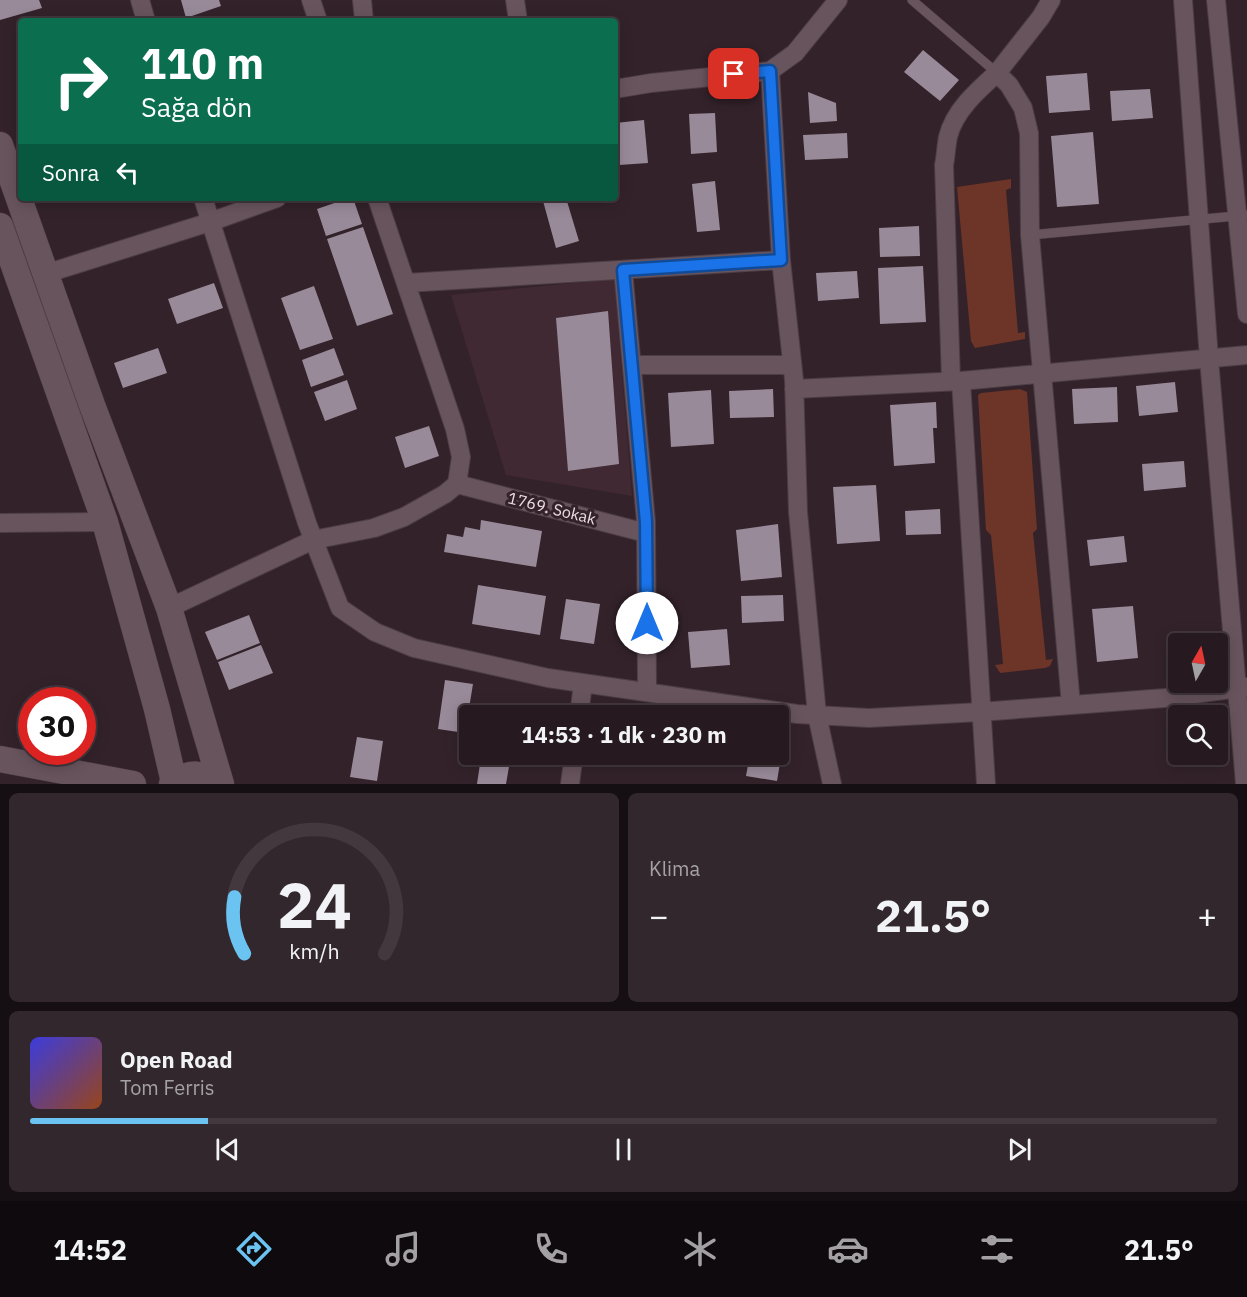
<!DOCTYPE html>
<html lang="tr">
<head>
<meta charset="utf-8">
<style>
	:root { --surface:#261a20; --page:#32272d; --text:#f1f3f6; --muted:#a4a1a5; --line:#42383e; --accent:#6ac3f1 }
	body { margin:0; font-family:"IBM Plex Sans",sans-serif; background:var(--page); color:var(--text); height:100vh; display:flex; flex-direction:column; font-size:22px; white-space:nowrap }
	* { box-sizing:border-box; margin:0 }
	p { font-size:20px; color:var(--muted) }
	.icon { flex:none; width:33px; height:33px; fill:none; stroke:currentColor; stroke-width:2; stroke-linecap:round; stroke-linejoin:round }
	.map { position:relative; height:784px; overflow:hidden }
	.side { display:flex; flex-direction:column; gap:9px; padding:9px; background:#150e12; flex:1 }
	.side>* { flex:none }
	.top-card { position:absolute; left:18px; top:18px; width:600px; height:183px; border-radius:6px; box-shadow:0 3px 15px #0003,0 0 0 2px var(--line); background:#0b6e4f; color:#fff; overflow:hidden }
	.needle { width:39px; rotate:9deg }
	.fabs { position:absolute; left:1168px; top:633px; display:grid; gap:12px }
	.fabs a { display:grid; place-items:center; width:60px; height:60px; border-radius:6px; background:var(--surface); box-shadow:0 3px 15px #0003,0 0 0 2px var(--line); font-size:30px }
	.speed { position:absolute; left:18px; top:687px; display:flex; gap:12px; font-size:30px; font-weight:700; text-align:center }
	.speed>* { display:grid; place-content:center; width:78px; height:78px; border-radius:50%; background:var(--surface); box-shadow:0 3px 15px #0003,0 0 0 2px var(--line); line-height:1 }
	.speed .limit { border:9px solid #d22; background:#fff; color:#111 }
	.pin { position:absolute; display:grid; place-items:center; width:51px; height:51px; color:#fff; margin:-26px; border-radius:12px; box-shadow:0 3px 9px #0006 }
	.me { position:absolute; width:66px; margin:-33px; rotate:0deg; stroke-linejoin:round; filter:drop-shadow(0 0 4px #0008) }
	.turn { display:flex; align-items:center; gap:21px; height:126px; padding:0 24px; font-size:27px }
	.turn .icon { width:78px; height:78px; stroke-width:2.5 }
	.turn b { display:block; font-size:42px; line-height:51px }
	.then { display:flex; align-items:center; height:57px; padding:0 24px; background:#0003; gap:12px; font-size:22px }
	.big { font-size:45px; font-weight:700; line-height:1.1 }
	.side .widget { flex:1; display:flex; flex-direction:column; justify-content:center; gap:9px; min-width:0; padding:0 21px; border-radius:9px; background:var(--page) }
	.side .dial { align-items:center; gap:0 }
	.dial svg { height:156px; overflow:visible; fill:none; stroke:var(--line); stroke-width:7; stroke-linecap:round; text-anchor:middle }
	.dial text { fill:var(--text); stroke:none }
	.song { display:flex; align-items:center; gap:18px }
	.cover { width:72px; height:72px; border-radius:9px; background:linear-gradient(135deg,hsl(240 70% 55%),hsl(20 70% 35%)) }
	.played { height:6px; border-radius:3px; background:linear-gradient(90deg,var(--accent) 15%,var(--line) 15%) }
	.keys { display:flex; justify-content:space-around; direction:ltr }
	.heat { display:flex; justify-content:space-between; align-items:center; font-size:33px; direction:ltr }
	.side .tiles { flex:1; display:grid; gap:9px; grid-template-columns:1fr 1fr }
	.widget:last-child { grid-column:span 2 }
	.trip { position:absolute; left:459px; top:705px; width:330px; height:60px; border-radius:6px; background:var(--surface); box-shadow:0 3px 15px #0003,0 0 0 2px var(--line); font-weight:700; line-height:60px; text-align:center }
	.dock { display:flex; height:96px; justify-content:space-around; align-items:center; background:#0f0a0d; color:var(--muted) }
	.dock .icon { width:42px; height:42px }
	.dock .current { color:var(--accent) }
	.dock b { font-size:27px; color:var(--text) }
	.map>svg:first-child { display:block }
	.built { fill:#412934 }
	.green { fill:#6c3527 }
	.building { fill:#998a99 }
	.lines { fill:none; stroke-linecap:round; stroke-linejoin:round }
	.lane-casing { stroke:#4c3d45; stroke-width:10 }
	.street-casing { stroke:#4c3d45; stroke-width:20 }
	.secondary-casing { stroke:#4c3d45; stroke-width:27 }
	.lane { stroke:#68545d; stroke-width:9 }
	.street { stroke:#68545d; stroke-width:18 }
	.secondary { stroke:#68545d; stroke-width:26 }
	.route-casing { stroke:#114b97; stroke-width:15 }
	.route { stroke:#1a73e8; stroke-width:10 }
	.labels { text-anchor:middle; stroke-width:6; stroke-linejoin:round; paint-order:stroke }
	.street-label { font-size:16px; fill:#e9dde2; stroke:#33222a }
</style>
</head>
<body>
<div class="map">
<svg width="1247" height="784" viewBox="0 0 1247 784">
	<rect width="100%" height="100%" fill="#33222a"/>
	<path class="built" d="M614,279l18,217 -126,-21 -55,-180z"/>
	<path class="green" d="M1011,179v9l-5,2 12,143 7,-1v7l-50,9 -4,-7 -14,-154z
		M1020,389l7,3 10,137 -4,4 13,127 7,-1 -3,7 -5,2 -45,5 -5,-8 8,-1 -12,-129 -5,-5 -8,-135 3,-2z"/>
	<path class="building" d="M0,0h39l3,8 -42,12z
		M181,0h38l2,6 -35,12z
		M923,50l36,30 -19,21 -36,-29z
		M1087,73l3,37 -41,3 -3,-37z
		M1150,89l3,29 -41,3 -2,-30z
		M808,92l28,11 1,18 -27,2z
		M715,113l2,39 -26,2 -2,-40z
		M644,120l4,43 -29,2 -4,-42z
		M1093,132l6,72 -42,3 -6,-71z
		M847,133l1,25 -43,2 -2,-25z
		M715,181l5,49 -23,2 -5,-48z
		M349,198h4l9,26 -36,12 -9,-27z
		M554,198h12l13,43 -23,7 -13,-47z
		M919,226l1,30 -40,1 -1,-29z
		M363,227l30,87 -36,12 -30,-87z
		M923,266l3,56 -46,2 -2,-56z
		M857,271l2,27 -41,3 -2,-28z
		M214,283l9,25 -46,16 -9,-25z
		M314,286l19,53 -33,11 -19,-52z
		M608,311l11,153 -51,7 -12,-153z
		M158,348l9,25 -44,15 -9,-25z
		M334,348l10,27 -33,12 -9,-27z
		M347,380l10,29 -32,12 -11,-29z
		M1175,382l3,30 -39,4 -3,-30z
		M1117,387l1,35 -44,2 -2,-35z
		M773,389l1,28 -44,1 -1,-27z
		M711,390l3,54 -43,3 -3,-54z
		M936,402l1,26h-4l2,35 -41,3 -4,-61z
		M429,426l10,30 -34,12 -10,-31z
		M1184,461l2,26 -42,4 -2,-27z
		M876,485l4,56 -43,3 -4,-57z
		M940,509l1,25 -35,1 -1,-24z
		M481,520l61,11 -6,36 -92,-15 3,-18 16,3 2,-10 15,3z
		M778,524l4,53 -41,4 -5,-51z
		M1124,536l3,26 -37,4 -3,-26z
		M478,585l68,11 -6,39 -68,-11z
		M783,595l1,26 -42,2 -1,-27z
		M566,599l34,5 -6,40 -34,-5z
		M1133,606l5,52 -41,4 -5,-53z
		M249,615l11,28 -43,17 -12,-28z
		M727,629l3,36 -39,3 -3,-36z
		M261,645l12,28 -44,17 -11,-28z
		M445,680l28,4 -8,49 -27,-4z
		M357,737l26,4 -6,40 -27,-4z
		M778,738l6,1 -7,42 -31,-5 4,-22h28z
		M481,757l29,4 -4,23h-29z"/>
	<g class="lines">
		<g class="lane-casing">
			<path id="lane" d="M912,0l85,73
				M1030,235l217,-20"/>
		</g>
		<g class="street-casing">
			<path id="street" d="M140,0l6,21
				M311,0l7,21
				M362,0l2,21
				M515,0l3,21
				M1051,0l-10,17 -44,56 12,12 14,23 6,25 1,102 41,470
				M1183,0l26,359 36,425
				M1216,0l31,314
				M770,71l11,189 13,120 4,132 19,203 15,69
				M615,89l36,-6 119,-12 25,-18 43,-53
				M203,198l104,325 33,85 35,24 39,16 134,30 249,36 72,4 111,-6 185,-14 82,-11
				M623,270l23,252 1,169
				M45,274l165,-52 67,-24
				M406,283l375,-23
				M632,365h160
				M951,381l-7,-216c2,-9 2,-19 4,-28 6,-26 30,-47 49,-64
				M961,381l25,403
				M794,389l167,-8 286,-26
				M457,484l189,49
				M0,523l105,-1
				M169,608l144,-68 61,-12 30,-11 41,-23 12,-10 4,-27 -6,-28 -78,-231
				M579,716l4,-33
				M570,784l4,-30"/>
		</g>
		<g class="secondary-casing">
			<path id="secondary" d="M0,145l92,260 77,203 52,176
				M0,226l105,296 52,187 17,73
				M0,759l133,25
				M172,784c16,-13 33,-12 49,0"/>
		</g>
		<use href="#lane" class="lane"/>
		<use href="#street" class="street"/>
		<use href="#secondary" class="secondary"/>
	</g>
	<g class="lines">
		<g class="route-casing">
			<path id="route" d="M647,623l-1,-101 -23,-252 158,-10 -11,-189 -36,3"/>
		</g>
		<use href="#route" class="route"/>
	</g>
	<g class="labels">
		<g class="street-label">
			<text transform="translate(552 508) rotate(14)" y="6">1769. Sokak</text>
		</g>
	</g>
</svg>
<div class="fabs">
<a><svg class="needle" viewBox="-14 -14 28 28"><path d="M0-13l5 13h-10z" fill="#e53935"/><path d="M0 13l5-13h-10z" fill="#a4a1a5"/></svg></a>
<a><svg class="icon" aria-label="search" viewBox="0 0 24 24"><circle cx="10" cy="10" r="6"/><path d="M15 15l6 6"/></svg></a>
</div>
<div class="speed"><div class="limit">30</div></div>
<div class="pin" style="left:734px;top:74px;background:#d93025"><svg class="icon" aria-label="arrive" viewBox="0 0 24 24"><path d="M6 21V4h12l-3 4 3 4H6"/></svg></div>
<svg class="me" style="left:647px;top:623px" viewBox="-20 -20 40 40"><circle r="19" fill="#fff"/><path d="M0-13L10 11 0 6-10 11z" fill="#1a73e8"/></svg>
<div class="trip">14:53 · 1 dk · 230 m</div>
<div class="top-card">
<div class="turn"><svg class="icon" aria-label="right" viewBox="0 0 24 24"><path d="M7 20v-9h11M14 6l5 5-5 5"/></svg><div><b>110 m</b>Sağa dön</div></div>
<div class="then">Sonra<svg class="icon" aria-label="left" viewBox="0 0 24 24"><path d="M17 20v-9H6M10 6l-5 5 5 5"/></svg></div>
</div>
</div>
<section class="side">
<div class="tiles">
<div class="widget dial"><svg viewBox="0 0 100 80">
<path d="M14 69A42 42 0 1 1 86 69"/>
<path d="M14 69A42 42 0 0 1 9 40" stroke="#6ac3f1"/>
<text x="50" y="56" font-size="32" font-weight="700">24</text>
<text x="50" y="72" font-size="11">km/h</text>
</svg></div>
<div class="widget"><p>Klima</p>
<div class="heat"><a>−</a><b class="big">21.5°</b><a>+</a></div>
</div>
<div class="widget">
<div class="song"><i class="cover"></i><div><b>Open Road</b><p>Tom Ferris</p></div></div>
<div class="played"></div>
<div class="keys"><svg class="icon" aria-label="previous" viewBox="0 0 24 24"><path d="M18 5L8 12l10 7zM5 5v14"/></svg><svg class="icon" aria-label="pause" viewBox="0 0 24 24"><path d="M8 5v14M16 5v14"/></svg><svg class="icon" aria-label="next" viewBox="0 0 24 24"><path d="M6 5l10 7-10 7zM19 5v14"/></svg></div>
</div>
</div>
</section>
<nav class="dock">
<b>14:52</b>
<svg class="icon current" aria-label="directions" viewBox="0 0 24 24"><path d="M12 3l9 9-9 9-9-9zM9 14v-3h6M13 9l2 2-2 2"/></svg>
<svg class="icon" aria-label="music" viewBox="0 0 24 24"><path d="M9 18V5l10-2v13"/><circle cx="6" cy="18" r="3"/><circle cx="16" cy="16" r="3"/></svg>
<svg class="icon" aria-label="phone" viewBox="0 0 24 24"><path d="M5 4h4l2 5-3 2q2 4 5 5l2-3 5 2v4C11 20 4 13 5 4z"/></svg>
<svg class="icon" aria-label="climate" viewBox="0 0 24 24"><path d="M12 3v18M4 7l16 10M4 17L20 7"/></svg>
<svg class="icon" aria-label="car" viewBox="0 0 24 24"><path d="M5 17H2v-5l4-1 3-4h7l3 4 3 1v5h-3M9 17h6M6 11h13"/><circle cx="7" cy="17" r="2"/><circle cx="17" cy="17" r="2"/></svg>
<svg class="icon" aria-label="filters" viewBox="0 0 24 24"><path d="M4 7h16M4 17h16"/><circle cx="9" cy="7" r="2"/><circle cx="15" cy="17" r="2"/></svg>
<b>21.5°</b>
</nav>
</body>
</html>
